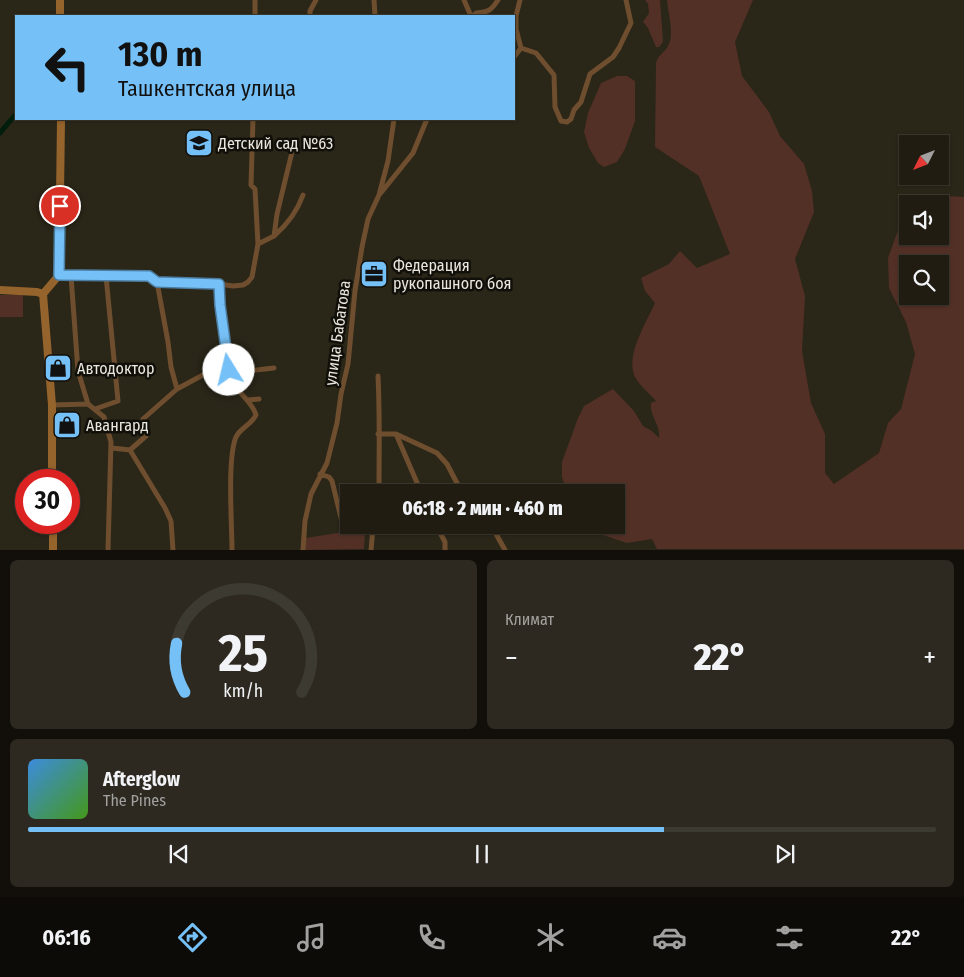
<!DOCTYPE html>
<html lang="ru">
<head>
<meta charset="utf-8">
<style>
	:root { --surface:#201c12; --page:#2d2920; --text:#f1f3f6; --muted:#a2a19f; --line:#3d3a32; --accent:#75c0f6 }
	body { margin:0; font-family:"Fira Sans Condensed",sans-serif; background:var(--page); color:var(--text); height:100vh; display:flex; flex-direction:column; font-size:19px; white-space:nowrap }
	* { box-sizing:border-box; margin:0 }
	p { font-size:16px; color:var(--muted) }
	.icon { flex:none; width:28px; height:28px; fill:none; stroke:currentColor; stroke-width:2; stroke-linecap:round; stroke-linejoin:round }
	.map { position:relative; height:550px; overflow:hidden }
	.details { display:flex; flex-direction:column; gap:10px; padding:10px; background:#120f0a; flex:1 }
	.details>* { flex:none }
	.hud { position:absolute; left:15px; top:15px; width:500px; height:105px; border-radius:0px; box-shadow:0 1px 4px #0004,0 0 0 1px var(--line); background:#75c0f6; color:#111; overflow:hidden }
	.needle { width:32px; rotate:228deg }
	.controls { position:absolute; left:899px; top:135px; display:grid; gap:10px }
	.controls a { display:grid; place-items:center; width:50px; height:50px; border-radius:0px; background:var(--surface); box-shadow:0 1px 4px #0004,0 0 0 1px var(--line); font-size:25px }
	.speed { position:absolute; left:15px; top:469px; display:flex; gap:10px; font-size:25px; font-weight:700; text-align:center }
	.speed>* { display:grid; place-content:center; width:65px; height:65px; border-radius:50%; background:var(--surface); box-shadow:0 1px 4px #0004,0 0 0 1px var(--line); line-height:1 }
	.speed .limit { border:8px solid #d22; background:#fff; color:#111 }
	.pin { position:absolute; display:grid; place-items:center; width:42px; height:42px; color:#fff; margin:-21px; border:2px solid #fff; border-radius:50%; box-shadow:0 1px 5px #0007 }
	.me { position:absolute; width:55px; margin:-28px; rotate:351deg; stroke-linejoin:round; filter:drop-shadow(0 0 4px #0008) }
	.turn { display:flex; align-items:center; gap:18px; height:105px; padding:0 20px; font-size:22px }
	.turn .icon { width:65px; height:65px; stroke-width:2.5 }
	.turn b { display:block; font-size:35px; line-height:42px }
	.big { font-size:38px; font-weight:800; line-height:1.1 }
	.details .widget { flex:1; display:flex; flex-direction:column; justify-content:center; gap:8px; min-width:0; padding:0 18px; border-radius:8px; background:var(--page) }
	.details .dial { align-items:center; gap:0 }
	.dial svg { height:130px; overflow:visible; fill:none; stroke:var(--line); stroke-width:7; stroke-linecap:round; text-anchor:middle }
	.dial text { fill:var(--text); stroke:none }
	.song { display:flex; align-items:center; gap:15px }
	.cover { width:60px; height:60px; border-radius:8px; background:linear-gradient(135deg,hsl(210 70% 55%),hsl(100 70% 35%)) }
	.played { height:5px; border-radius:2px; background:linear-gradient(90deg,var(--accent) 70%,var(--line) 70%) }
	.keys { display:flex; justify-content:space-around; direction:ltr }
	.heat { display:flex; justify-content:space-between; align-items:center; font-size:28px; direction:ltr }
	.details .tiles { flex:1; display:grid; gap:10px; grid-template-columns:1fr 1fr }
	.widget:last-child { grid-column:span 2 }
	.trip { position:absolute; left:340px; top:484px; width:285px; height:50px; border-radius:0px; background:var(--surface); box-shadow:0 1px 4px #0004,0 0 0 1px var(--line); font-weight:800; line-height:50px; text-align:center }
	.tabs { display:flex; height:80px; justify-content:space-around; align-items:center; background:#0d0b07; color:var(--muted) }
	.tabs .icon { width:35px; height:35px }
	.tabs .on { color:var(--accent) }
	.tabs b { font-size:22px; color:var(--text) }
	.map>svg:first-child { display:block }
	.green { fill:#523026; fill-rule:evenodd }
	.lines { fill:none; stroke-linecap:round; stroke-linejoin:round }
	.canal { stroke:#011d0c; stroke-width:5 }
	.street { stroke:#6e4e2e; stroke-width:5 }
	.secondary { stroke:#95632c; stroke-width:8 }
	.route-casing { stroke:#4c7da0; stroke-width:12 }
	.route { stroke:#75c0f6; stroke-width:9 }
	.labels { text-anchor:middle; stroke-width:5; stroke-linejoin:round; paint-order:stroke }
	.poi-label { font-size:16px; fill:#e9e7de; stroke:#110f09; text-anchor:start }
	.street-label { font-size:16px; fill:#e9e7de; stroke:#110f09 }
</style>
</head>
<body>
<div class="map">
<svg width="964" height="550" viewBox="0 0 964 550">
	<rect width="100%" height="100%" fill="#2a2618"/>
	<path class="green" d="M645,0h15l3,42 -4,5h-3l-8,-19 -5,-6 6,-9 -1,-9z
		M667,0h86l-18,42 7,34 27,36 11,24 24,28 8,27 2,21 -19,47 10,37 -3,55 9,52 14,31v39l9,11 45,-31 9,-30 13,-14 14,-55 -9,-32 -17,-34 -1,-30 12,-33 7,-12 1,23h32v-32h-24l10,-9 38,2v352h-307l-5,-10 -25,4 -24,-8 -15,-10h28v-33h-49l-5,-15v-15l16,-44 6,-12 29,-17 21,22 9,15 9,5 7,7c2,-12 -10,-23 -8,-35l5,-2c-7,-8 -16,-15 -21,-24 -10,-21 11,-54 20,-74l-10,-12 -4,-13 28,-14 11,-13 17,17 33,-14 -31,-78 -44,-29 1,-84c2,-9 10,-11 13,-19 5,-12 -1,-31 -2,-44zM908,264h32v32h-32z
		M617,76h10l8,5v40l-10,28 -8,13 -13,5 -6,-4 -9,-15 -5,-16 4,-19 13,-30z
		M0,295h23v22h-23z
		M356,530l9,2 -1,17 -59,1 1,-12z"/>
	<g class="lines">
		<path class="canal" d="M0,133l16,-19"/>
		<path class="street" d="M374,0l1,16
			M464,0l7,16
			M520,0l-4,16v13l5,19
			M255,16v-16
			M310,16v-5l6,-11
			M473,16l3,-3c12,-1 15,-2 22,-13
			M521,48l15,5 18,22 1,32 6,14 6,1 4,-3 3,-9 7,-8 9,-28 23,-17 6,-9 12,-25 -5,-23
			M514,57l7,-9
			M380,194l33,-41 14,-34
			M274,236c14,-12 23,-24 29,-41
			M258,244l16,-8 3,-22 16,-66
			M59,275l90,1 8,6 62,2 14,2 10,-1 5,-3 4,-5 6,-33 -3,-55 -4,-4 2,-66
			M71,276l7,95 10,33
			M157,282l11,60 3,25 6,22
			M219,284c1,29 3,73 15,99 5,12 18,18 22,32 -5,10 -16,13 -20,22 -9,21 -4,88 -4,113
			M378,376c2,39 1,78 1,116
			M248,400l11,-1
			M52,405l36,-1 16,13 7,25 -3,108
			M95,409l23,-8 -12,-125
			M378,434h18l25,58
			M396,434l41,19 10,11 11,21 13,7
			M112,448l18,2 35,58 6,13 2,29
			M130,450l16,-14 -3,-17 34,-30 37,-20 34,2 26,-3
			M320,474l9,3 3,4 10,41 6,5 25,1
			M436,525l9,17v8
			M491,525l14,25
			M303,550l2,-29 6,-27 16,-31 10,-40 4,-29 7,-30 7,-73 7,-44 6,-28 11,-24 9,-34 6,-42
			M371,550l2,-22 4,-3"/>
		<path class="secondary" d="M60,0v16
			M0,290l37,2 6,2
			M52,480v-75l-9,-111 16,-19 2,-156
			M53,522v28"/>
	</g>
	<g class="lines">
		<g class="route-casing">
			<path id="route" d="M60,206l-1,69 90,1 8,6 62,2 1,21 9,65"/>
		</g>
		<use href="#route" class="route"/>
	</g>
	<defs>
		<g id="school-square" transform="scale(1.4375)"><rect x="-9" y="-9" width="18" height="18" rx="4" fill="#75c0f6" stroke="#110f09"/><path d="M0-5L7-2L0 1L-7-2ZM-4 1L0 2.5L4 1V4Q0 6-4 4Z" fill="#111"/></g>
		<g id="office-square" transform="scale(1.4375)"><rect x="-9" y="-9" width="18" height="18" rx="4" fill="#75c0f6" stroke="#110f09"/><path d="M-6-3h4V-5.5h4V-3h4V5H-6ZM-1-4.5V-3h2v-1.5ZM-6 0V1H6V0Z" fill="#111"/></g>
		<g id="shop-square" transform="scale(1.4375)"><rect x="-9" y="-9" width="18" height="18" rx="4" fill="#75c0f6" stroke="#110f09"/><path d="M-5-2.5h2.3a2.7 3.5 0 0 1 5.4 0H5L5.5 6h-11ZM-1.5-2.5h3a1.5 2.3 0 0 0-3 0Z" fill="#111"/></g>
	</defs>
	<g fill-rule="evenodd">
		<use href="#school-square" x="199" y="143"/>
		<use href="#office-square" x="374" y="274"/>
		<use href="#shop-square" x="58" y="368"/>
		<use href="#shop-square" x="67" y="425"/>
	</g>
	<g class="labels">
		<g class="poi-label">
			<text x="218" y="149">Детский сад №63</text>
			<text x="393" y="271">Федерация<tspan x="393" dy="18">рукопашного боя</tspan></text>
			<text x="77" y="374">Автодоктор</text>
			<text x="86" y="431">Авангард</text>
		</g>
		<g class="street-label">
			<text transform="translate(337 333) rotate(-82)" y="6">улица Бабатова</text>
		</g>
	</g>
</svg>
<div class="controls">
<a><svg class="needle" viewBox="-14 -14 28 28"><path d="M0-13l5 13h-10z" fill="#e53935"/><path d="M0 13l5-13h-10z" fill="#a2a19f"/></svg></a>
<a><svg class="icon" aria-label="sound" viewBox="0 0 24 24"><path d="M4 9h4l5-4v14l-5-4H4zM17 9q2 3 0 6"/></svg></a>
<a><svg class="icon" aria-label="search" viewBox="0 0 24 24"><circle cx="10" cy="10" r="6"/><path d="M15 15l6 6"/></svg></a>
</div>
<div class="speed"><div class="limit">30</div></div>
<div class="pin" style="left:60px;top:206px;background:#d93025"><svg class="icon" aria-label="arrive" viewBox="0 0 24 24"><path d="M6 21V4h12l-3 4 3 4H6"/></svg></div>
<svg class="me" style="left:229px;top:370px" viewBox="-20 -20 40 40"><circle r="19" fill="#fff"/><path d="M0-13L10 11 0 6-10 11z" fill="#75c0f6"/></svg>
<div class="trip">06:18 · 2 мин · 460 m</div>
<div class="hud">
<div class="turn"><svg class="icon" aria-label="left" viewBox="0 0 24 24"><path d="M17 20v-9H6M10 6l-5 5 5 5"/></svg><div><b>130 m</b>Ташкентская улица</div></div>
</div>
</div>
<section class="details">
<div class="tiles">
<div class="widget dial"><svg viewBox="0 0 100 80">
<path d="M14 69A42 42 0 1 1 86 69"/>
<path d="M14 69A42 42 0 0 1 9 39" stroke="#75c0f6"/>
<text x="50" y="56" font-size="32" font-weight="700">25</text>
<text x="50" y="72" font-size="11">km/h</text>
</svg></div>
<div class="widget"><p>Климат</p>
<div class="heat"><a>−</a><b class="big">22°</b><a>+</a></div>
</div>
<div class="widget">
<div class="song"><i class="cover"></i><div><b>Afterglow</b><p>The Pines</p></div></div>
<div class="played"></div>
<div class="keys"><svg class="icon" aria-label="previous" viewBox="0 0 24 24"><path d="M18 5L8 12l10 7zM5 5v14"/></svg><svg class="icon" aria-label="pause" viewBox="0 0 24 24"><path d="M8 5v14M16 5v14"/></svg><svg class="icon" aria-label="next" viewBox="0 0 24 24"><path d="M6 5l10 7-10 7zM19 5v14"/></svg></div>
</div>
</div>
</section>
<nav class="tabs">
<b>06:16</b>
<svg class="icon on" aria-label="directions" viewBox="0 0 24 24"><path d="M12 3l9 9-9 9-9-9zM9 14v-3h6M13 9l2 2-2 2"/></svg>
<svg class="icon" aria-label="music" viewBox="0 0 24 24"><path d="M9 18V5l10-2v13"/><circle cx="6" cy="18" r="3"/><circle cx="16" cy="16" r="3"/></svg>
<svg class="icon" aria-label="phone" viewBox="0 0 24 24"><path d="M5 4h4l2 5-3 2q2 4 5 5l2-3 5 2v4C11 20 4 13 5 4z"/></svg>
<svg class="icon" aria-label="climate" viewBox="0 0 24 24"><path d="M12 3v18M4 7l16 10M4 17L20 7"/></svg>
<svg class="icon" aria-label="car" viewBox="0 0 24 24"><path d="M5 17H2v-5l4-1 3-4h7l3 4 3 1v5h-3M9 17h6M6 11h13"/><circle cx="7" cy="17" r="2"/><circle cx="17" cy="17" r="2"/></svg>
<svg class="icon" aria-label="filters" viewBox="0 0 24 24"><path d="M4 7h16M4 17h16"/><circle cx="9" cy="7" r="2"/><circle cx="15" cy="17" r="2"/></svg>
<b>22°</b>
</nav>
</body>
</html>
